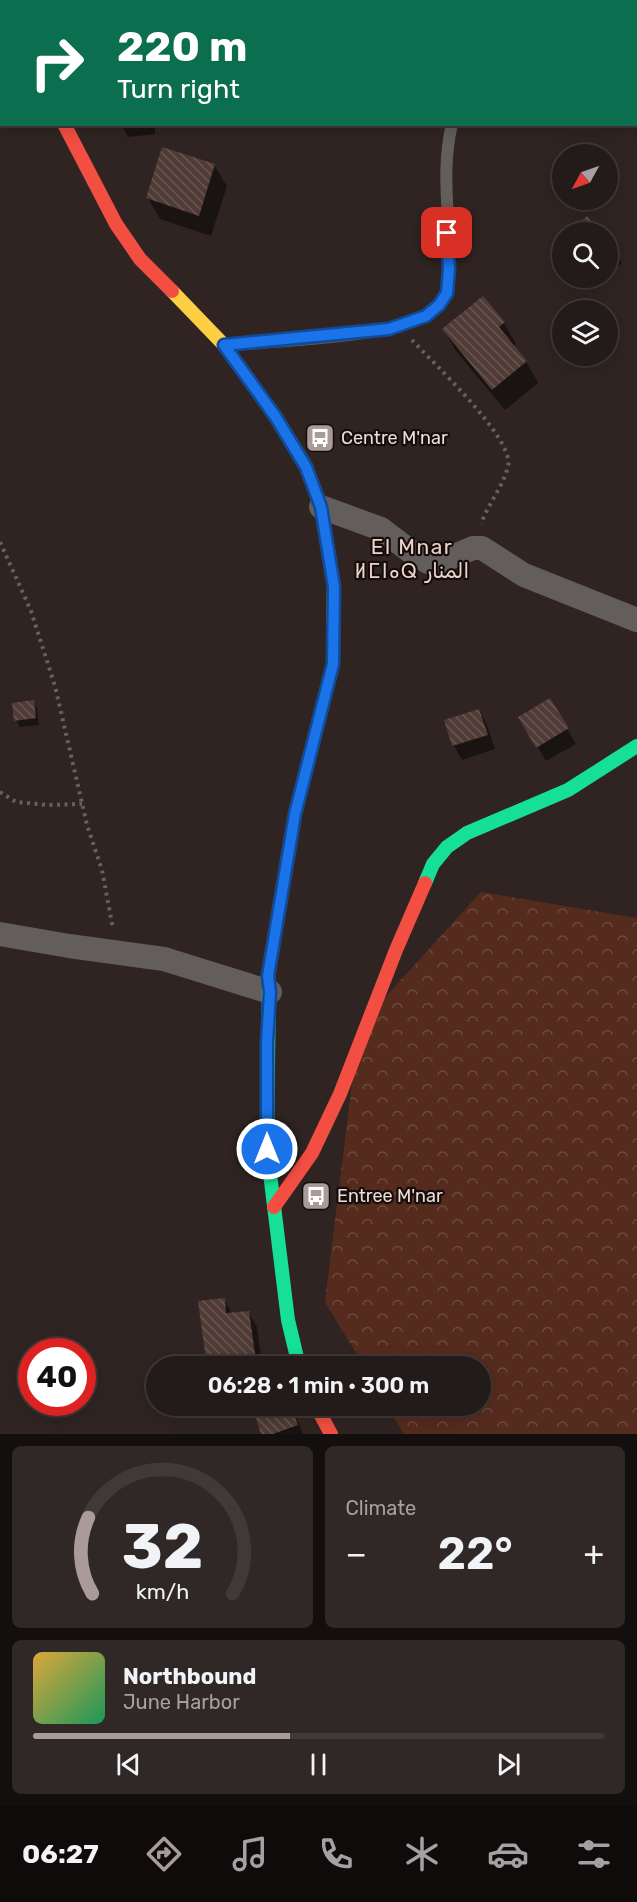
<!DOCTYPE html>
<html lang="en">
<head>
<meta charset="utf-8">
<style>
	:root { --surface:#231b19; --page:#2f2826; --text:#f1f3f6; --muted:#a3a1a2; --line:#403938; --accent:#a99c98 }
	body { margin:0; font-family:Rubik,Cairo,"Noto Sans Tifinagh",sans-serif; background:var(--page); color:var(--text); height:100vh; display:flex; flex-direction:column; font-size:22px; white-space:nowrap }
	* { box-sizing:border-box; margin:0 }
	p { font-size:20px; color:var(--muted) }
	.icon { flex:none; width:33px; height:33px; fill:none; stroke:currentColor; stroke-width:2; stroke-linecap:round; stroke-linejoin:round }
	.map { position:relative; height:1434px; overflow:hidden }
	.details { display:flex; flex-direction:column; gap:12px; padding:12px; background:#130f0e; flex:1 }
	.details>* { flex:none }
	.top-card { position:absolute; left:0px; top:0px; width:638px; height:126px; box-shadow:0 3px 15px #0003,0 0 0 2px var(--line); background:#0b6e4f; color:#fff; overflow:hidden }
	.needle { width:39px; rotate:230deg }
	.tools { position:absolute; left:552px; top:144px; display:grid; gap:12px }
	.tools a { display:grid; place-items:center; width:66px; height:66px; border-radius:50%; background:var(--surface); box-shadow:0 3px 15px #0003,0 0 0 2px var(--line); font-size:30px }
	.speed { position:absolute; left:18px; top:1338px; display:flex; gap:12px; font-size:30px; font-weight:700; text-align:center }
	.speed>* { display:grid; place-content:center; width:78px; height:78px; border-radius:50%; background:var(--surface); box-shadow:0 3px 15px #0003,0 0 0 2px var(--line); line-height:1 }
	.speed .limit { border:9px solid #d22; background:#fff; color:#111 }
	.pin { position:absolute; display:grid; place-items:center; width:51px; height:51px; color:#fff; margin:-26px; border-radius:12px; box-shadow:0 3px 9px #0006 }
	.me { position:absolute; width:66px; margin:-33px; rotate:0deg; stroke-linejoin:round; filter:drop-shadow(0 0 4px #0008) }
	.turn { display:flex; align-items:center; gap:21px; height:126px; padding:0 18px; font-size:27px }
	.turn .icon { width:78px; height:78px; stroke-width:2.5 }
	.turn b { display:block; font-size:42px; line-height:51px }
	.big { font-size:45px; font-weight:600; line-height:1.1 }
	.details .tile { flex:1; display:flex; flex-direction:column; justify-content:center; gap:9px; min-width:0; padding:0 21px; border-radius:9px; background:var(--page) }
	.details .dial { align-items:center; gap:0 }
	.dial svg { height:156px; overflow:visible; fill:none; stroke:var(--line); stroke-width:7; stroke-linecap:round; text-anchor:middle }
	.dial text { fill:var(--text); stroke:none }
	.song { display:flex; align-items:center; gap:18px }
	.cover { width:72px; height:72px; border-radius:9px; background:linear-gradient(135deg,hsl(40 70% 55%),hsl(150 70% 35%)) }
	.played { height:6px; border-radius:3px; background:linear-gradient(90deg,var(--accent) 45%,var(--line) 45%) }
	.keys { display:flex; justify-content:space-around; direction:ltr }
	.heat { display:flex; justify-content:space-between; align-items:center; font-size:33px; direction:ltr }
	.details .tiles { flex:1; display:grid; gap:12px; grid-template-columns:1fr 1fr }
	.tile:last-child { grid-column:span 2 }
	.trip { position:absolute; left:146px; top:1356px; width:345px; height:60px; border-radius:30px; background:var(--surface); box-shadow:0 3px 15px #0003,0 0 0 2px var(--line); font-weight:600; line-height:60px; text-align:center }
	.menu { display:flex; height:96px; justify-content:space-around; align-items:center; background:#0e0b0a; color:var(--muted) }
	.menu .icon { width:42px; height:42px }
	.menu .selected { color:var(--accent) }
	.menu b { font-size:27px; color:var(--text) }
	.map>svg:first-child { display:block }
	.forest { fill:url(#forest-crowns) }
	.shadow { fill:#0007 }
	.building { fill:url(#building-back-hatch) }
	.lines { fill:none; stroke-linecap:round; stroke-linejoin:round }
	.path { stroke:#66605e; stroke-width:4; stroke-dasharray:3 4.5; stroke-linecap:butt }
	.lane { stroke:#635e5c; stroke-width:12 }
	.street { stroke:#635e5c; stroke-width:24 }
	.fast { stroke:#16e098; stroke-width:14 }
	.slow { stroke:#ffcf43; stroke-width:14 }
	.jam { stroke:#f24e42; stroke-width:14 }
	.route-casing { stroke:#114b97; stroke-width:15 }
	.route { stroke:#1a73e8; stroke-width:10 }
	.labels { text-anchor:middle; stroke-width:4.5; stroke-linejoin:round; paint-order:stroke }
	.poi-label { font-size:18px; fill:#eadcd8; stroke:#160d0b; text-anchor:start }
	.quarter-label { font-size:21px; letter-spacing:1.5px; fill:#edd2ca; stroke:#160d0b }
</style>
</head>
<body>
<div class="map">
<svg width="637" height="1434" viewBox="0 0 637 1434">
	<defs>
		<pattern id="forest-crowns" width="20" height="18" patternUnits="userSpaceOnUse" patternTransform="scale(1.5)"><rect width="20" height="18" fill="#552b1e"/><path d="M2 6a3 3 0 1 1 6 0M12 15a3 3 0 1 1 6 0" fill="none" stroke="#6e493e"/></pattern>
		<pattern id="building-back-hatch" width="6" height="6" patternUnits="userSpaceOnUse" patternTransform="scale(1.5)"><rect width="6" height="6" fill="#503b36"/><path d="M-1 5l2 2M0 0l6 6M5-1l2 2" fill="none" stroke="#695752"/></pattern>
	</defs>
	<rect width="100%" height="100%" fill="#2f2421"/>
	<path class="forest" d="M481,892l156,26v516h-233l-17,-28h93v-40h-116l-39,-64 34,-276z"/>
	<path class="shadow" d="M121,124h34v10l-27,3z
		M214,165l13,21 -16,50 -51,-17 -12,-21z
		M608,242l14,21 -14,13z
		M595,278h11l-6,5z
		M482,298l22,25 12,21 -3,2 13,16 12,21 -33,27 -49,-59 -12,-21z
		M550,700l26,44 -30,17 -26,-44z
		M33,702l4,7 2,16 -19,2 -4,-7z
		M479,710l8,15 8,24 -33,11 -8,-14 -8,-25z
		M224,1299l8,15 16,-2 9,15 5,39h-51l-4,-6z
		M262,1406h30l11,28h-40l-9,-26z"/>
	<path class="building" d="M162,147l53,17 -16,52 -53,-18z
		M587,216l14,16h-33z
		M608,239l7,9 -7,7z
		M483,296l22,26 -6,5 28,34 -35,29 -50,-61z
		M550,698l19,30 -33,20 -18,-31z
		M34,700l2,18 -22,3 -2,-18z
		M479,709l9,26 -36,11 -8,-26z
		M225,1298l1,15 23,-2 6,43 -49,6 -8,-59z
		M257,1406h34l7,19 -25,9h-12l-9,-27z"/>
	<g class="lines">
		<path class="path" d="M412,340c19,21 103,99 96,126 -5,21 -20,38 -27,58
			M0,542l31,69 24,75 32,139 15,45 11,59
			M0,792l16,10 31,3 35,-1"/>
		<path class="lane" d="M636,39h1
			M229,345c45,-4 183,-6 211,-41 7,-10 8,-22 9,-34 2,-49 -9,-97 3,-146"/>
		<path class="street" d="M321,507l60,22 29,22 18,11 10,1 35,-15h9l42,27 113,45
			M0,934l69,12 95,13 106,33"/>
		<path class="fast" d="M7,0v2
			M425,883l8,-19 14,-17 20,-14 101,-43 69,-44
			M269,982l-2,167 21,171 11,46"/>
		<path class="slow" d="M172,291l52,54 51,71 31,51 15,40 13,80 -1,43"/>
		<path class="jam" d="M64,124l52,100 24,35 32,32
			M269,982l-1,-6 27,-162 38,-150v-34
			M274,1207l38,-54 28,-59 56,-144 29,-67
			M316,1406l15,28"/>
	</g>
	<g class="lines">
		<g class="route-casing">
			<path id="route" d="M267,1149v-107l3,-50 -2,-16 27,-162 38,-150 1,-77 -13,-80 -15,-40 -31,-51 -51,-71 165,-16 37,-13 13,-11 8,-12 2,-24 -2,-36"/>
		</g>
		<use href="#route" class="route"/>
	</g>
	<defs>
		<g id="bus-square" transform="scale(1.5)"><rect x="-9" y="-9" width="18" height="18" rx="4" fill="#a99c98" stroke="#160d0b"/><path d="M-5-6H5V4H4V6H2V4H-2V6H-4V4H-5ZM-3.5-4V0h7V-4ZM-3.5 1.2v1.5H-2V1.2ZM2 1.2v1.5H3.5V1.2Z" fill="#fff"/></g>
	</defs>
	<g fill-rule="evenodd">
		<use href="#bus-square" x="320" y="438"/>
		<use href="#bus-square" x="316" y="1196"/>
	</g>
	<g class="labels">
		<g class="poi-label">
			<text x="341" y="444">Centre M'nar</text>
			<text x="337" y="1202">Entree M'nar</text>
		</g>
		<g class="quarter-label">
			<text x="412" y="554">El Mnar<tspan x="412" dy="24">ⵍⵎⵏⴰⵕ المنار</tspan></text>
		</g>
	</g>
</svg>
<div class="tools">
<a><svg class="needle" viewBox="-14 -14 28 28"><path d="M0-13l5 13h-10z" fill="#e53935"/><path d="M0 13l5-13h-10z" fill="#a3a1a2"/></svg></a>
<a><svg class="icon" aria-label="search" viewBox="0 0 24 24"><circle cx="10" cy="10" r="6"/><path d="M15 15l6 6"/></svg></a>
<a><svg class="icon" aria-label="layers" viewBox="0 0 24 24"><path d="M12 4l9 5-9 5-9-5zM3 14l9 5 9-5"/></svg></a>
</div>
<div class="speed"><div class="limit">40</div></div>
<div class="pin" style="left:447px;top:233px;background:#d93025"><svg class="icon" aria-label="arrive" viewBox="0 0 24 24"><path d="M6 21V4h12l-3 4 3 4H6"/></svg></div>
<svg class="me" style="left:267px;top:1149px" viewBox="-20 -20 40 40"><circle r="17" fill="#1a73e8" stroke="#fff" stroke-width="3"/><path d="M0-11L8 9 0 5-8 9z" fill="#fff"/></svg>
<div class="trip">06:28 · 1 min · 300 m</div>
<div class="top-card">
<div class="turn"><svg class="icon" aria-label="right" viewBox="0 0 24 24"><path d="M7 20v-9h11M14 6l5 5-5 5"/></svg><div><b>220 m</b>Turn right</div></div>
</div>
</div>
<section class="details">
<div class="tiles">
<div class="tile dial"><svg viewBox="0 0 100 80">
<path d="M14 69A42 42 0 1 1 86 69"/>
<path d="M14 69A42 42 0 0 1 12 30" stroke="#a99c98"/>
<text x="50" y="56" font-size="32" font-weight="700">32</text>
<text x="50" y="72" font-size="11">km/h</text>
</svg></div>
<div class="tile"><p>Climate</p>
<div class="heat"><a>−</a><b class="big">22°</b><a>+</a></div>
</div>
<div class="tile">
<div class="song"><i class="cover"></i><div><b>Northbound</b><p>June Harbor</p></div></div>
<div class="played"></div>
<div class="keys"><svg class="icon" aria-label="previous" viewBox="0 0 24 24"><path d="M18 5L8 12l10 7zM5 5v14"/></svg><svg class="icon" aria-label="pause" viewBox="0 0 24 24"><path d="M8 5v14M16 5v14"/></svg><svg class="icon" aria-label="next" viewBox="0 0 24 24"><path d="M6 5l10 7-10 7zM19 5v14"/></svg></div>
</div>
</div>
</section>
<nav class="menu">
<b>06:27</b>
<svg class="icon selected" aria-label="directions" viewBox="0 0 24 24"><path d="M12 3l9 9-9 9-9-9zM9 14v-3h6M13 9l2 2-2 2"/></svg>
<svg class="icon" aria-label="music" viewBox="0 0 24 24"><path d="M9 18V5l10-2v13"/><circle cx="6" cy="18" r="3"/><circle cx="16" cy="16" r="3"/></svg>
<svg class="icon" aria-label="phone" viewBox="0 0 24 24"><path d="M5 4h4l2 5-3 2q2 4 5 5l2-3 5 2v4C11 20 4 13 5 4z"/></svg>
<svg class="icon" aria-label="climate" viewBox="0 0 24 24"><path d="M12 3v18M4 7l16 10M4 17L20 7"/></svg>
<svg class="icon" aria-label="car" viewBox="0 0 24 24"><path d="M5 17H2v-5l4-1 3-4h7l3 4 3 1v5h-3M9 17h6M6 11h13"/><circle cx="7" cy="17" r="2"/><circle cx="17" cy="17" r="2"/></svg>
<svg class="icon" aria-label="filters" viewBox="0 0 24 24"><path d="M4 7h16M4 17h16"/><circle cx="9" cy="7" r="2"/><circle cx="15" cy="17" r="2"/></svg>
</nav>
</body>
</html>
